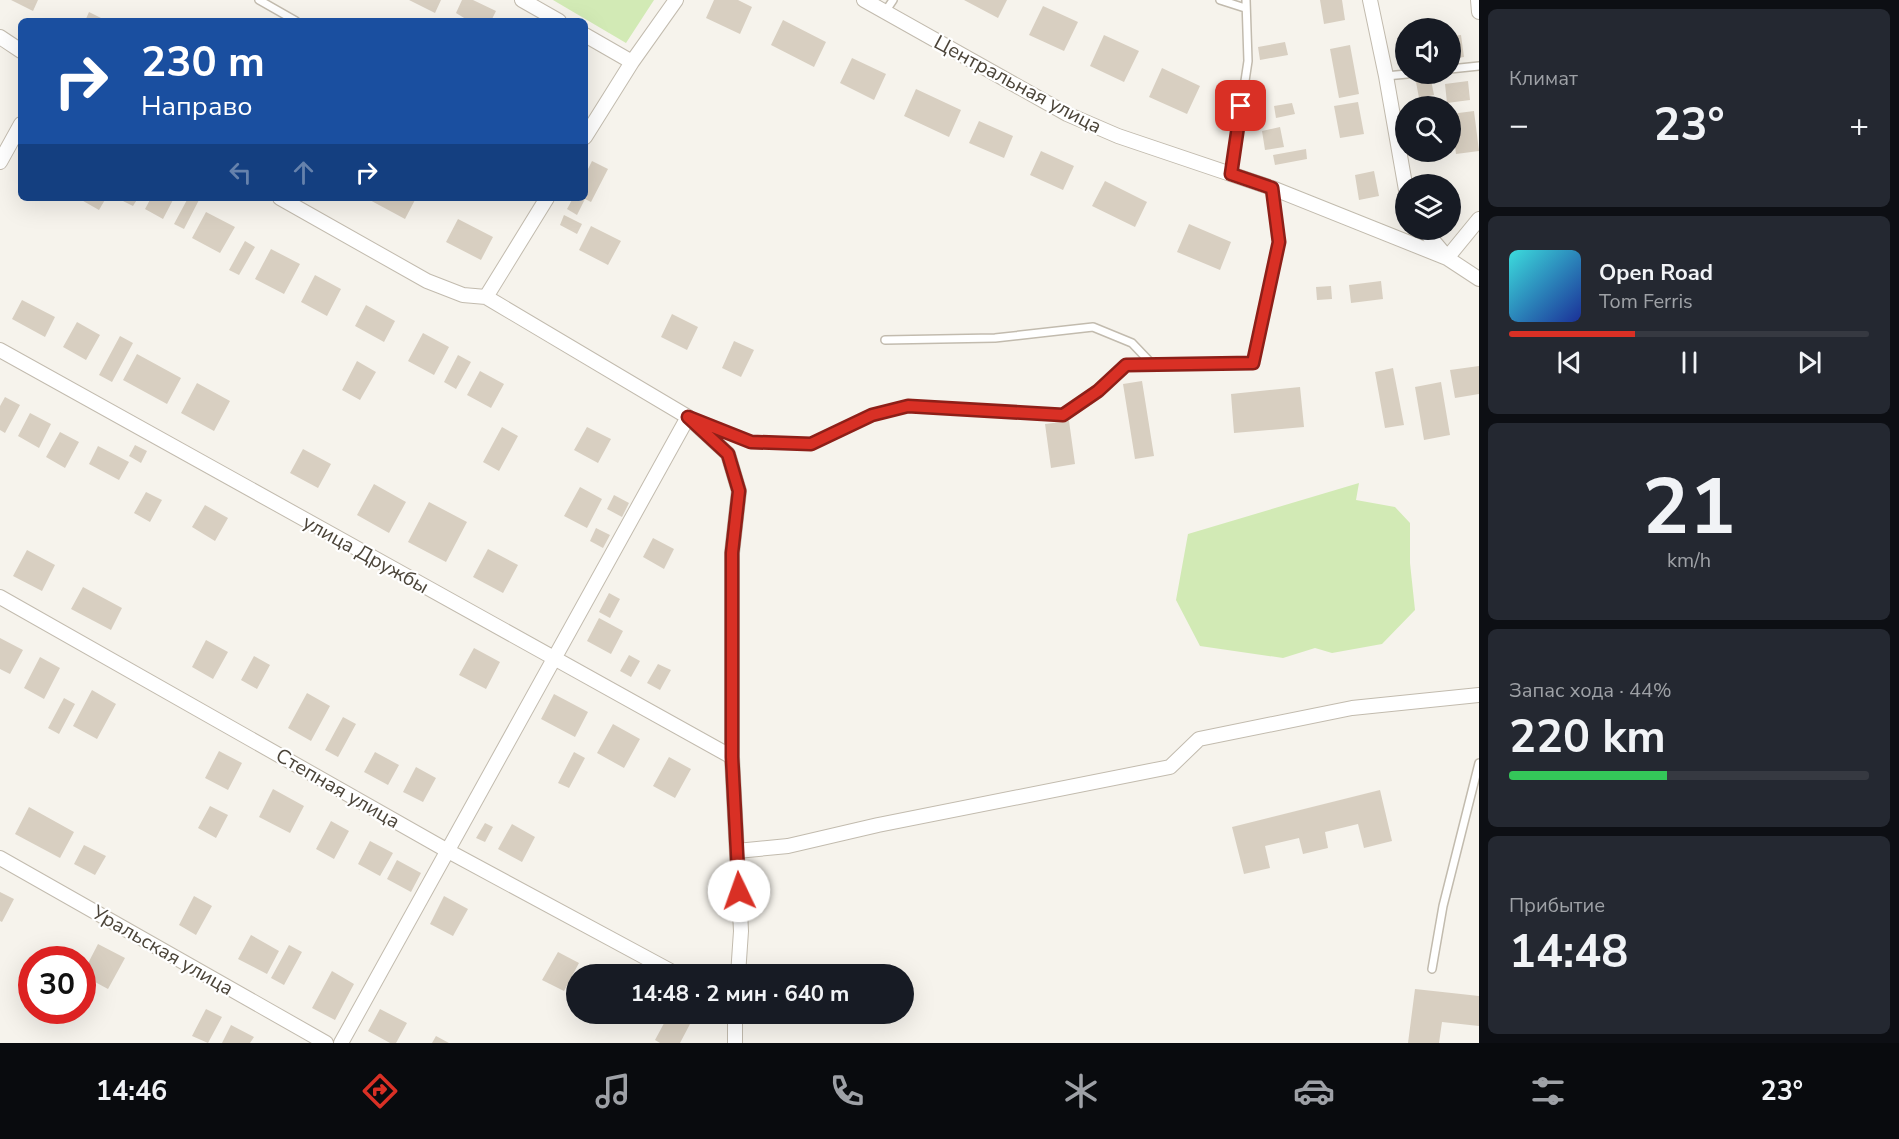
<!DOCTYPE html>
<html lang="ru">
<head>
<meta charset="utf-8">
<style>
	:root { --surface:#171b24; --page:#242831; --text:#f1f3f6; --muted:#9ea1a6; --line:#363941; --accent:#d93025 }
	body { margin:0; font-family:"Nunito Sans",sans-serif; background:var(--page); color:var(--text); height:100vh; display:flex; flex-direction:column; font-size:22px; white-space:nowrap }
	* { box-sizing:border-box; margin:0 }
	p { font-size:20px; color:var(--muted) }
	.icon { flex:none; width:33px; height:33px; fill:none; stroke:currentColor; stroke-width:2; stroke-linecap:round; stroke-linejoin:round }
	.map { position:relative; flex:1; overflow:hidden }
	.details { display:flex; flex-direction:column; gap:9px; padding:9px; background:#0d0f14; width:420px }
	.details>* { flex:none }
	.banner { position:absolute; left:18px; top:18px; width:570px; height:183px; border-radius:9px; box-shadow:0 6px 24px #0002; background:#1a4fa0; color:#fff; overflow:hidden }
	.fabs { position:absolute; left:1395px; top:18px; display:grid; gap:12px }
	.fabs a { display:grid; place-items:center; width:66px; height:66px; border-radius:50%; background:var(--surface); box-shadow:0 6px 24px #0002; font-size:30px }
	.speed { position:absolute; left:18px; top:946px; display:flex; gap:12px; font-size:30px; font-weight:700; text-align:center }
	.speed>* { display:grid; place-content:center; width:78px; height:78px; border-radius:50%; background:var(--surface); box-shadow:0 6px 24px #0002; line-height:1 }
	.speed .limit { border:9px solid #d22; background:#fff; color:#111 }
	.pin { position:absolute; display:grid; place-items:center; width:51px; height:51px; color:#fff; margin:-26px; border-radius:12px; box-shadow:0 3px 9px #0006 }
	.me { position:absolute; width:66px; margin:-33px; rotate:357deg; stroke-linejoin:round; filter:drop-shadow(0 0 4px #0008) }
	.turn { display:flex; align-items:center; gap:21px; height:126px; padding:0 24px; font-size:27px }
	.turn .icon { width:78px; height:78px; stroke-width:2.5 }
	.turn b { display:block; font-size:42px; line-height:51px }
	.lanes { display:flex; align-items:center; height:57px; padding:0 24px; background:#0003; justify-content:center; gap:30px; direction:ltr }
	.lanes .off { opacity:.35 }
	.big { font-size:45px; font-weight:700; line-height:1.1 }
	.details .tile { flex:1; display:flex; flex-direction:column; justify-content:center; gap:9px; min-width:0; padding:0 21px; border-radius:9px; background:var(--page) }
	.details .dial { align-items:center; gap:0 }
	.dial b { font-size:78px; line-height:1 }
	.song { display:flex; align-items:center; gap:18px }
	.cover { width:72px; height:72px; border-radius:9px; background:linear-gradient(135deg,hsl(180 70% 55%),hsl(230 70% 35%)) }
	.played { height:6px; border-radius:3px; background:linear-gradient(90deg,var(--accent) 35%,var(--line) 35%) }
	.keys { display:flex; justify-content:space-around; direction:ltr }
	.heat { display:flex; justify-content:space-between; align-items:center; font-size:33px; direction:ltr }
	.charge { height:9px; border-radius:4px; background:linear-gradient(90deg,#34c759 44%,var(--line) 0) }
	.trip { position:absolute; left:566px; top:964px; width:348px; height:60px; border-radius:30px; background:var(--surface); box-shadow:0 6px 24px #0002; font-weight:700; line-height:60px; text-align:center }
	.tabs { display:flex; height:96px; justify-content:space-around; align-items:center; background:#090b0e; color:var(--muted) }
	.tabs .icon { width:42px; height:42px }
	.tabs .selected { color:var(--accent) }
	.tabs b { font-size:27px; color:var(--text) }
	main { display:flex; flex:1; min-height:0 }
	.map>svg:first-child { display:block }
	.green { fill:#d2eab5 }
	.building { fill:#d8cfc1 }
	.lines { fill:none; stroke-linecap:round; stroke-linejoin:round }
	.lane-casing { stroke:#c2bbae; stroke-width:10 }
	.street-casing { stroke:#c2bbae; stroke-width:16 }
	.lane { stroke:#fff; stroke-width:7 }
	.street { stroke:#fff; stroke-width:14 }
	.route-casing { stroke:#8d1f18; stroke-width:15 }
	.route { stroke:#d93025; stroke-width:10 }
	.labels { text-anchor:middle; stroke-width:4.5; stroke-linejoin:round; paint-order:stroke }
	.street-label { font-size:20px; fill:#4b4439; stroke:#fff }
</style>
</head>
<body>
<main>
<div class="map">
<svg width="1479" height="1043" viewBox="0 0 1479 1043">
	<rect width="100%" height="100%" fill="#f6f3ec"/>
	<path class="green" d="M553,0h101l-28,43z
		M1359,483l-3,17 39,7 15,16v40l5,47 -33,34 -50,9 -17,-5 -32,10 -83,-12 -24,-46 12,-66z"/>
	<path class="building" d="M11,0h27l-5,11z
		M409,0h32l-6,13z
		M462,0h11l23,11 -5,10h-22l-13,-8z
		M714,0h24l14,7 -12,27 -34,-16z
		M964,0h43l-9,18z
		M1320,0h22l3,20 -21,4z
		M1043,6l35,16 -14,29 -35,-16z
		M89,12l18,9h-22z
		M783,20l43,22 -12,25 -43,-22z
		M1104,35l35,16 -15,31 -34,-16z
		M1461,35l3,22 -14,2v-23z
		M1285,42l3,13 -28,5 -2,-13z
		M1350,45l9,49 -20,4 -9,-49z
		M852,58l34,16 -12,26 -34,-17z
		M1162,68l38,18 -13,28 -38,-17z
		M1431,80l3,15 -15,3 -3,-16z
		M1468,81l2,19 -23,3 -2,-19z
		M916,89l45,21 -12,27 -45,-21z
		M1358,102l6,32 -24,4 -6,-32z
		M1292,103l3,11 -19,4 -2,-12z
		M1474,111l5,40 -23,3 -5,-40z
		M979,121l34,15 -9,22 -35,-15z
		M1280,127l4,20 -19,3 -3,-19z
		M1306,149l1,10 -32,6 -2,-10z
		M1041,151l33,15 -11,24 -33,-15z
		M592,161l16,8 -17,33 -6,-3 -8,16 -10,-6 6,-11h12v-23z
		M1374,171l5,25 -20,4 -4,-25z
		M1105,181l42,21 -12,25 -43,-21z
		M78,198h28l-7,12z
		M124,198h14l-5,8 -10,-5z
		M151,198h23l-11,21 -18,-10z
		M188,198l11,2 -15,29 -10,-5z
		M366,198h50l-11,21z
		M206,212l29,15 -15,26 -28,-15z
		M564,215l18,9 -5,10 -17,-9z
		M458,219l35,18 -12,23 -35,-18z
		M1189,224l42,18 -11,28 -43,-18z
		M591,226l30,15 -13,24 -29,-15z
		M245,241l10,6 -16,28 -10,-5z
		M271,249l29,15 -16,30 -29,-15z
		M315,275l26,14 -14,27 -26,-14z
		M1381,281l2,18 -32,4 -2,-18z
		M1331,286l1,13 -15,1 -1,-13z
		M22,300l33,17 -10,20 -33,-18z
		M366,305l29,16 -11,21 -29,-16z
		M672,314l26,13 -11,23 -26,-13z
		M77,322l23,13 -14,25 -23,-13z
		M423,333l26,14 -15,28 -26,-14z
		M120,336l13,7 -21,39 -13,-7z
		M734,341l20,9 -13,27 -19,-9z
		M137,354l44,24 -14,26 -44,-24z
		M458,355l13,7 -15,27 -12,-7z
		M357,361l19,11 -16,28 -18,-10z
		M1479,366v28l-24,4 -5,-28z
		M1393,368l11,57 -19,3 -10,-56z
		M480,371l24,13 -13,24 -24,-13z
		M1142,381l12,75 -19,3 -12,-75z
		M1441,382l9,53 -26,5 -9,-53z
		M197,383l33,18 -16,30 -33,-18z
		M1300,387l4,40 -70,6 -3,-39z
		M5,397l15,8 -15,28 -5,-3v-24z
		M30,413l21,11 -12,24 -21,-12z
		M1069,421l6,43 -24,4 -6,-44z
		M502,427l16,9 -19,35 -16,-9z
		M587,427l24,12 -13,24 -24,-13z
		M60,432l19,10 -14,26 -19,-11z
		M135,445l12,6 -6,12 -12,-7z
		M98,446l31,16 -10,18 -30,-16z
		M303,449l28,15 -13,24 -28,-15z
		M374,484l32,18 -17,31 -32,-18z
		M580,487l22,12 -15,29 -23,-12z
		M146,492l16,8 -12,22 -16,-9z
		M614,495l15,8 -7,14 -15,-8z
		M429,502l38,20 -21,40 -38,-20z
		M205,505l23,13 -13,23 -23,-14z
		M596,528l14,7 -7,13 -13,-7z
		M653,538l21,11 -10,20 -21,-12z
		M488,549l30,16 -15,28 -30,-16z
		M27,550l28,15 -13,26 -29,-15z
		M83,587l39,21 -11,22 -40,-21z
		M609,593l11,6 -10,19 -11,-6z
		M599,618l24,13 -12,23 -24,-13z
		M0,638l23,12 -13,24 -10,-5z
		M206,640l22,12 -15,27 -21,-12z
		M474,648l26,14 -14,27 -27,-14z
		M629,655l11,6 -9,16 -11,-6z
		M254,656l16,9 -13,24 -16,-9z
		M40,657l20,11 -16,31 -20,-11z
		M658,664l13,6 -11,20 -13,-7z
		M92,690l24,14 -19,35 -24,-13z
		M307,693l23,13 -19,35 -23,-13z
		M554,694l34,18 -13,25 -34,-18z
		M64,698l11,6 -16,30 -11,-6z
		M343,717l13,7 -18,33 -13,-7z
		M613,724l27,15 -16,29 -27,-15z
		M219,751l23,12 -14,27 -23,-12z
		M375,752l24,13 -11,20 -24,-13z
		M574,752l11,6 -16,30 -11,-5z
		M669,757l22,12 -16,29 -22,-12z
		M416,767l20,11 -13,24 -20,-10z
		M273,789l31,17 -14,27 -31,-16z
		M1380,790l12,51 -28,7 -6,-24 -33,8 3,16 -25,6 -4,-16 -34,8 5,22 -26,6 -12,-47z
		M210,806l18,9 -12,23 -18,-10z
		M29,807l45,25 -14,26 -45,-24z
		M331,821l18,10 -15,28 -18,-10z
		M485,823l8,4 -8,15 -9,-4z
		M512,824l23,13 -13,25 -24,-13z
		M370,841l23,12 -13,23 -22,-12z
		M84,845l22,11 -11,19 -21,-11z
		M397,860l24,13 -10,19 -24,-13z
		M0,892l14,7 -12,23 -2,-1z
		M194,896l18,10 -16,29 -17,-10z
		M444,896l24,13 -15,27 -23,-12z
		M251,935l28,16 -12,23 -29,-15z
		M98,944l27,14 -17,31 -26,-14z
		M289,945l13,7 -18,33 -13,-7z
		M558,952l21,11 -15,28 -22,-11z
		M332,971l22,13 -19,36 -23,-12z
		M1415,989l64,7v30l-37,-4 -3,21h-31z
		M206,1009l16,8 -14,26 -16,-7z
		M380,1009l27,14 -11,20h-6l-22,-12z
		M597,1014h25l-6,10z
		M669,1014h4l17,10 -10,19h-20l-5,-3z
		M231,1025l23,12 -4,6h-28z
		M436,1036l13,7h-17z"/>
	<g class="lines">
		<g class="lane-casing">
			<path id="lane" d="M259,0l37,21
				M1220,0l25,8
				M885,12l8,-12
				M1450,69l29,-3
				M1386,76l21,-2
				M1231,174l17,-113 -2,-61
				M885,340l110,-2 98,-11 39,16 21,22 100,-2 26,-121 -7,-54
				M699,421l52,21 60,2 61,-29 36,-9 155,9 34,-24 29,-26h27
				M1432,969l11,-63 36,-143"/>
		</g>
		<g class="street-casing">
			<path id="street" d="M522,0l37,21
				M864,0l203,114 51,22 154,52 175,70
				M1370,0l16,76 20,114
				M1478,0l1,12
				M585,35l47,27
				M0,37l21,14
				M585,137l47,-75 44,-62
				M0,162l21,-38
				M280,198l147,83 36,14 23,2 202,120 40,37 11,37 -7,62v204l9,174 -3,44
				M1479,219l-32,39 32,21
				M1424,230l22,26
				M486,297l61,-99
				M0,350l732,407
				M0,597l448,254 230,124
				M737,851l51,-5 90,-21 292,-58 29,-28 153,-31 127,-13
				M0,858l326,185
				M735,1014v29
				M341,1043l347,-626"/>
		</g>
		<use href="#lane" class="lane"/>
		<use href="#street" class="street"/>
	</g>
	<g class="lines">
		<g class="route-casing">
			<path id="route" d="M739,891l-7,-134v-204l7,-62 -11,-37 -40,-37 63,25 60,2 61,-29 36,-9 155,9 35,-24 28,-26 127,-2 26,-121 -7,-54 -41,-14 10,-68"/>
		</g>
		<use href="#route" class="route"/>
	</g>
	<g class="labels">
		<g class="street-label">
			<text transform="translate(1018 84) rotate(28)" y="7">Центральная улица</text>
			<text transform="translate(366 554) rotate(29)" y="7">улица Дружбы</text>
			<text transform="translate(338 788) rotate(30)" y="7">Степная улица</text>
			<text transform="translate(163 950) rotate(30)" y="7">Уральская улица</text>
		</g>
	</g>
</svg>
<div class="fabs">
<a><svg class="icon" aria-label="sound" viewBox="0 0 24 24"><path d="M4 9h4l5-4v14l-5-4H4zM17 9q2 3 0 6"/></svg></a>
<a><svg class="icon" aria-label="search" viewBox="0 0 24 24"><circle cx="10" cy="10" r="6"/><path d="M15 15l6 6"/></svg></a>
<a><svg class="icon" aria-label="layers" viewBox="0 0 24 24"><path d="M12 4l9 5-9 5-9-5zM3 14l9 5 9-5"/></svg></a>
</div>
<div class="speed"><div class="limit">30</div></div>
<div class="pin" style="left:1241px;top:106px;background:#d93025"><svg class="icon" aria-label="arrive" viewBox="0 0 24 24"><path d="M6 21V4h12l-3 4 3 4H6"/></svg></div>
<svg class="me" style="left:739px;top:891px" viewBox="-20 -20 40 40"><circle r="19" fill="#fff"/><path d="M0-13L10 11 0 6-10 11z" fill="#d93025"/></svg>
<div class="trip">14:48 · 2 мин · 640 m</div>
<div class="banner">
<div class="turn"><svg class="icon" aria-label="right" viewBox="0 0 24 24"><path d="M7 20v-9h11M14 6l5 5-5 5"/></svg><div><b>230 m</b>Направо</div></div>
<div class="lanes"><svg class="icon off" aria-label="left" viewBox="0 0 24 24"><path d="M17 20v-9H6M10 6l-5 5 5 5"/></svg><svg class="icon off" aria-label="ahead" viewBox="0 0 24 24"><path d="M12 20V5M6 11l6-6 6 6"/></svg><svg class="icon" aria-label="right" viewBox="0 0 24 24"><path d="M7 20v-9h11M14 6l5 5-5 5"/></svg></div>
</div>
</div>
<section class="details">
<div class="tile"><p>Климат</p>
<div class="heat"><a>−</a><b class="big">23°</b><a>+</a></div>
</div>
<div class="tile">
<div class="song"><i class="cover"></i><div><b>Open Road</b><p>Tom Ferris</p></div></div>
<div class="played"></div>
<div class="keys"><svg class="icon" aria-label="previous" viewBox="0 0 24 24"><path d="M18 5L8 12l10 7zM5 5v14"/></svg><svg class="icon" aria-label="pause" viewBox="0 0 24 24"><path d="M8 5v14M16 5v14"/></svg><svg class="icon" aria-label="next" viewBox="0 0 24 24"><path d="M6 5l10 7-10 7zM19 5v14"/></svg></div>
</div>
<div class="tile dial"><b>21</b><p>km/h</p></div>
<div class="tile"><p>Запас хода · 44%</p><b class="big">220 km</b><div class="charge"></div></div>
<div class="tile"><p>Прибытие</p><b class="big">14:48</b></div>
</section>
</main>
<nav class="tabs">
<b>14:46</b>
<svg class="icon selected" aria-label="directions" viewBox="0 0 24 24"><path d="M12 3l9 9-9 9-9-9zM9 14v-3h6M13 9l2 2-2 2"/></svg>
<svg class="icon" aria-label="music" viewBox="0 0 24 24"><path d="M9 18V5l10-2v13"/><circle cx="6" cy="18" r="3"/><circle cx="16" cy="16" r="3"/></svg>
<svg class="icon" aria-label="phone" viewBox="0 0 24 24"><path d="M5 4h4l2 5-3 2q2 4 5 5l2-3 5 2v4C11 20 4 13 5 4z"/></svg>
<svg class="icon" aria-label="climate" viewBox="0 0 24 24"><path d="M12 3v18M4 7l16 10M4 17L20 7"/></svg>
<svg class="icon" aria-label="car" viewBox="0 0 24 24"><path d="M5 17H2v-5l4-1 3-4h7l3 4 3 1v5h-3M9 17h6M6 11h13"/><circle cx="7" cy="17" r="2"/><circle cx="17" cy="17" r="2"/></svg>
<svg class="icon" aria-label="filters" viewBox="0 0 24 24"><path d="M4 7h16M4 17h16"/><circle cx="9" cy="7" r="2"/><circle cx="15" cy="17" r="2"/></svg>
<b>23°</b>
</nav>
</body>
</html>
